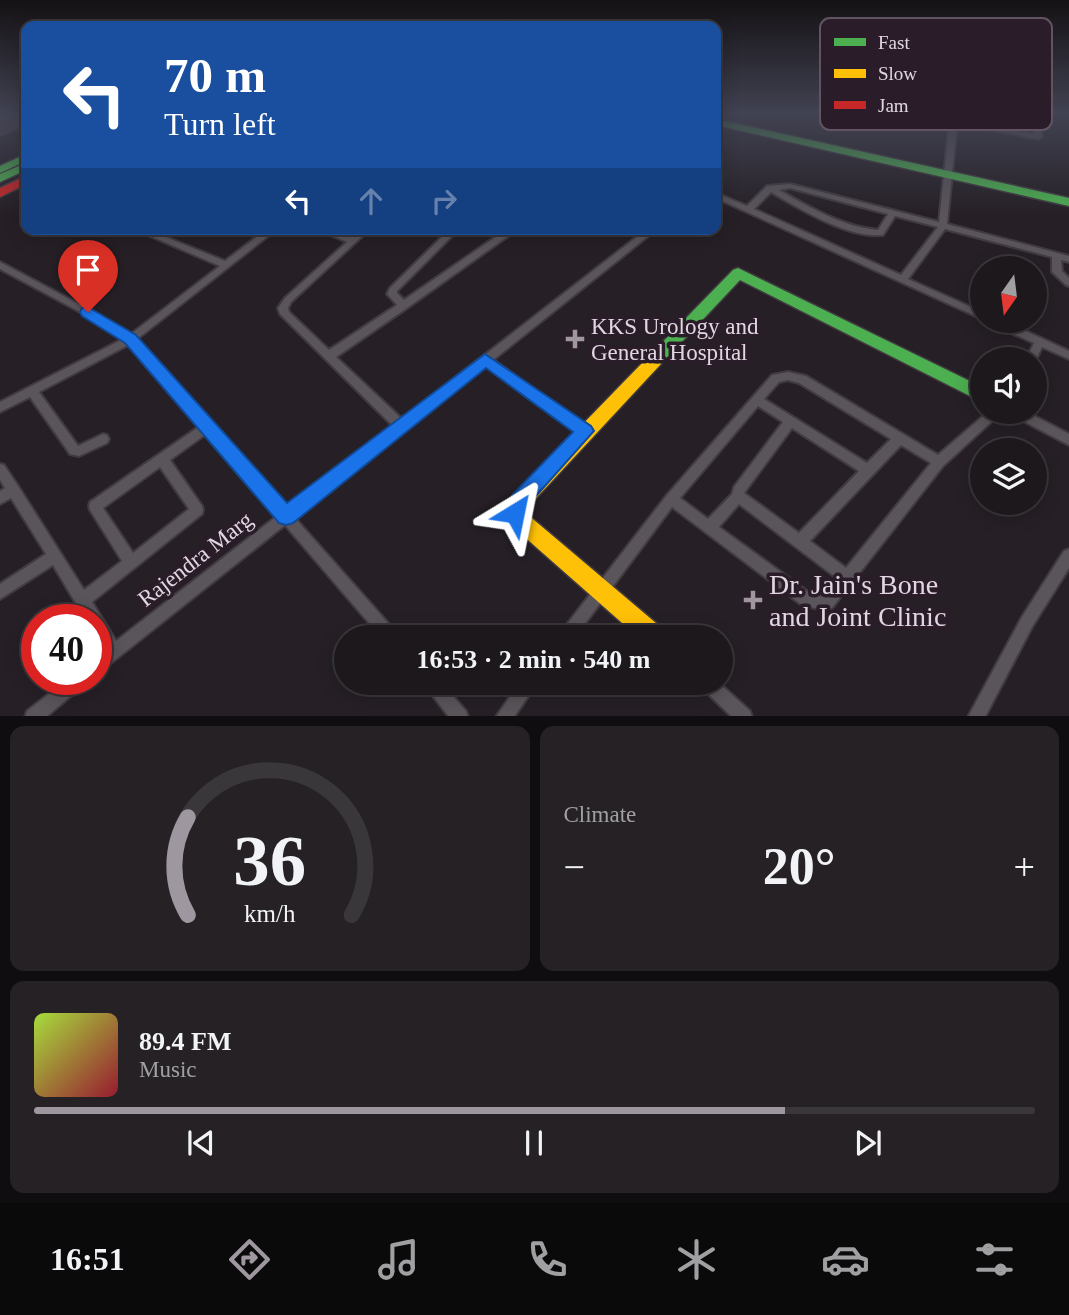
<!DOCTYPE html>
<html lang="en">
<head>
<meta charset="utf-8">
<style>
	:root { --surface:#1c181c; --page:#252125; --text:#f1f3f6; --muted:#a0a0a3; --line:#3a373b; --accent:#9f979f }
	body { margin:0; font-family:Georgia,serif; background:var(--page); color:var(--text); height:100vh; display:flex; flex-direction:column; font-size:26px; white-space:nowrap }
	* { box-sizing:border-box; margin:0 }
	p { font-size:23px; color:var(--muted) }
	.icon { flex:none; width:38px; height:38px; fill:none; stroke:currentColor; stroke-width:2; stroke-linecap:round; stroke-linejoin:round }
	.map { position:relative; height:716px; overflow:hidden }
	.sheet { display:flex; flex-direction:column; gap:10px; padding:10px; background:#0f0d0f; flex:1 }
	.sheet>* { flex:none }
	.guide { position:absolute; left:21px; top:21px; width:700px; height:214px; border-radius:14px; box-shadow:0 4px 18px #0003,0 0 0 2px var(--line); background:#1a4fa0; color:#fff; overflow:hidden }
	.needle { width:46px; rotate:194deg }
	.fabs { position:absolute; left:970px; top:256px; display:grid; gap:14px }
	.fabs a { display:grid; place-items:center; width:77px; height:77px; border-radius:50%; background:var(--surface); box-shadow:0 4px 18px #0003,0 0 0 2px var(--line); font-size:35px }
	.speed { position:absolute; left:21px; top:604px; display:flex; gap:14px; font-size:35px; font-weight:700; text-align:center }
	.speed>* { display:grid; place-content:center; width:91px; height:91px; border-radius:50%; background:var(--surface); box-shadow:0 4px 18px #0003,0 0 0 2px var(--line); line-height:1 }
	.speed .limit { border:10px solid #d22; background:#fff; color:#111 }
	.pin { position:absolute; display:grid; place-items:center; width:60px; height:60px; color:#fff; margin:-72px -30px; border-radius:50% 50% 50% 0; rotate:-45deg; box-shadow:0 0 7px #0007 }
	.pin .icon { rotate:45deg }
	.me { position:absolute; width:77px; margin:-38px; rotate:35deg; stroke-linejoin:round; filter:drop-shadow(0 0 5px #0008) }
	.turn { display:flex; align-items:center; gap:24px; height:147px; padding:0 28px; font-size:32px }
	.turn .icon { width:91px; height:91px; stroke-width:2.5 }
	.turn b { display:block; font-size:49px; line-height:60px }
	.lanes { display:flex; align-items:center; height:66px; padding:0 28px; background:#0003; justify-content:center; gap:35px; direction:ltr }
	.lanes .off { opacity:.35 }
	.big { font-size:52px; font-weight:700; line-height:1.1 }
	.sheet .widget { flex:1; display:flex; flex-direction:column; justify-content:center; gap:10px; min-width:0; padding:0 24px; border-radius:14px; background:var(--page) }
	.sheet .dial { align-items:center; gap:0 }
	.dial svg { height:182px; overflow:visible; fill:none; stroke:var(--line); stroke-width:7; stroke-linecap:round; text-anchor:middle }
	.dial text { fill:var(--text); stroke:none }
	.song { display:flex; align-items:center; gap:21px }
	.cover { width:84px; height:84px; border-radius:10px; background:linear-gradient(135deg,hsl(80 70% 55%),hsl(350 70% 35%)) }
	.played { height:7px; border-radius:4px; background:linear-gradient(90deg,var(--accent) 75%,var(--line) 75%) }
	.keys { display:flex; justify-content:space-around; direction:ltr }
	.heat { display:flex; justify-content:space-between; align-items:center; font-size:38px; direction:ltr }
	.sheet .tiles { flex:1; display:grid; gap:10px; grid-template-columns:1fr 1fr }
	.widget:last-child { grid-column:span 2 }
	.trip { position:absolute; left:334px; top:625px; width:399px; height:70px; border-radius:35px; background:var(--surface); box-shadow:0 4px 18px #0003,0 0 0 2px var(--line); font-weight:700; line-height:70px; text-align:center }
	.tab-bar { display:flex; height:112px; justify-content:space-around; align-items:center; background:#0b0a0b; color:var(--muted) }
	.tab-bar .icon { width:49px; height:49px }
	.tab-bar .on { color:var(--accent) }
	.tab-bar b { font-size:32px; color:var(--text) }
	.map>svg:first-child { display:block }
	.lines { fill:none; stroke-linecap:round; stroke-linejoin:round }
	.street-casing { stroke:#413b41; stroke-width:4 }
	.fast-casing { stroke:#413b41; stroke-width:3 }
	.slow-casing { stroke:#413b41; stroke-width:3 }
	.jam-casing { stroke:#413b41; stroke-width:3 }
	.street { fill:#5a555a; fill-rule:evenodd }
	.fast { fill:#4caf50; fill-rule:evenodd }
	.slow { fill:#ffc107; fill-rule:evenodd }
	.jam { fill:#c62828; fill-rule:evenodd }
	.wall { fill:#5a525a }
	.shaded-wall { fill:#4a424a }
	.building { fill:#695f69; stroke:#4a424a; stroke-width:2 }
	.route { fill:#1a73e8; stroke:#114b97; stroke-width:2 }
	.poi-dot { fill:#9f979f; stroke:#2a1c29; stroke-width:2.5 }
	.labels { text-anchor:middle; stroke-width:7; stroke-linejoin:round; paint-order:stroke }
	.poi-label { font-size:23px; fill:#e0d7e0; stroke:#2a1c29; text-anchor:start }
	.street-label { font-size:23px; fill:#e0d7e0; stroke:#2a1c29 }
	.near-poi-label { font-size:28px; fill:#e0d7e0; stroke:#2a1c29; text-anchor:start }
	.key { fill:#2a1c29; stroke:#615460; stroke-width:2 }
	.key-label { font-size:19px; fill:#e0d7e0 }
</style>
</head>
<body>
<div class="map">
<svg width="1069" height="717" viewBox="0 0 1069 717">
	<rect width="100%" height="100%" fill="#262026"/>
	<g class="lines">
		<g class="street-casing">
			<path id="street" d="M926,113l24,2 1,-2h6v6l77,15 -2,-21h6l4,24 -4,2 -81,-16 -10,101 122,32v6l-8,-2 1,11 7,7v8l-3,-1 -14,-13v-15l-107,-28 -37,50 74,33v7l-266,-121v-5l31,13 20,-20 23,-2 149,38 11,-103zM790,188l98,26 -10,16c-35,-3 -69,-23 -99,-40zM771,192c29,17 78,47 112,43l12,-19 43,11 -37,48 -147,-66z
				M134,229h12l79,32 42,-32h10l-140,110 150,169 106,-82 -113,-112 -2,-6 7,-10 62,-56 -30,-13h13l22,8 9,-8h9l-79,73 -3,6 1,4 40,38 68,-45 -10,-11 3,-6 60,-59h9l-62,62v2l7,7 93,-64 -14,-7h12l8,3 5,-3h10l-111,79 -71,49 66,62 245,-190h10l-164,131 96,68 2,3 -2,3 -4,2 -4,-2 -95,-68 -191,152 101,114 2,5h-17l-96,-112 -184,146 -5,2v-17l8,-6 -8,-14v-16h-10l-33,-55 -53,34v-15l46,-30 -35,-56 -11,6v-13l5,-3 -5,-8v-16l4,1 14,21 66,104 38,-29 -32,-51 -1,-4 1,-4 110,-76 -70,-82 -91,48 39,54 25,-12 4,1 2,4 -2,4 -28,13 -9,-2 -40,-57 -30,15v-10l123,-63 -39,-25 -84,-45v-7l90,48 41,24 89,-68zM206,434l71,82 -161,125 -24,-39 110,-88 1,-4 -1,-4 -32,-46zM160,467l29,42 -56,44 -30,-45z
				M987,320h15l67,31v8l-27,-12 -7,15 -1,-3h-8l8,-16 -46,-20z
				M788,372l18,4 132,79 51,-44h14l-60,55 -111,142 -5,2 -24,-4 -131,-99 -97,130h-16l2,-5 106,-137 105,-120zM788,380l11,3 92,56 -24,24 -103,-64 15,-17zM758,406l25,16 -49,65 -2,7 -24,25 -28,-21zM792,428l67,43 -60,62 -55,-40zM901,445l30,18 -85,105 -36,-27zM739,504l99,75 -14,17 -13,-2 -92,-67z
				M1008,411h17l44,23v11l-59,-31z
				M1069,549v19l-37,59 -47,90h-17l54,-100 42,-66z
				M68,679h20l-3,5 -39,33h-21l2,-6z
				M423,682h18l25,29 2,6h-19l-23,-30z
				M520,682h18l-24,35h-18z
				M698,682h20l32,29 2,6h-20l-31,-30z"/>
		</g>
		<g class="fast-casing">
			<path id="fast" d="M716,119l353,79v8l-353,-81z
				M26,154v7l-26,12v-7z
				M26,163v7l-26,12v-8z
				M738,268l244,119v15l-242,-122 -80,85h-12l-2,-4 2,-4 85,-87z"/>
		</g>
		<g class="slow-casing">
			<path id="slow" d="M654,355l6,2 2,4 -2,4 -134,144 1,5 136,115 3,8h-28l-127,-112 -5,-19 3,-6 139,-143z"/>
		</g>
		<g class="jam-casing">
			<path id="jam" d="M26,176v8l-26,13v-9z"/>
		</g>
		<use href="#street" class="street"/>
		<use href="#fast" class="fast"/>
		<use href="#slow" class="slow"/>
		<use href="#jam" class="jam"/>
	</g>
	<path class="wall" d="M0,113h26v15l-3,-2 -23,11z"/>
	<path class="shaded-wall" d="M16,116l7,10 -23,11v-14z"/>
	<path class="building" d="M0,113h26v7l-10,-4 -16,7z"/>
	<linearGradient id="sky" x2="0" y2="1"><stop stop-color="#151215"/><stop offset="0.53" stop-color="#414252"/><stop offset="1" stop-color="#414252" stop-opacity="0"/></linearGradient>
	<rect width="1069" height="214" fill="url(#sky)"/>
	<path class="route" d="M88,307l48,28 151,168 198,-149 106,72 3,5 -67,75 -5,13 -7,3 -7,-3 -3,-6 8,-19 60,-62 -87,-64 -193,155 -7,2 -7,-2 -154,-180 -43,-27 -2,-4 2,-4z"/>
	<g class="poi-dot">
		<path d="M571.5 328.5h7v7h7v7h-7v7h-7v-7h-7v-7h7z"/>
		<path d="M749.5 589.5h7v7h7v7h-7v7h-7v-7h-7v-7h7z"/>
	</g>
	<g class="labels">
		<g class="poi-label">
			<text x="591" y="334">KKS Urology and<tspan x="591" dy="26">General Hospital</tspan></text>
		</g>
		<g class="street-label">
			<text transform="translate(195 559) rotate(-38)" y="8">Rajendra Marg</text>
		</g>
		<g class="near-poi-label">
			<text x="769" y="594">Dr. Jain's Bone<tspan x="769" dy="32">and Joint Clinic</tspan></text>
		</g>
	</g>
	<rect x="820" y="18" width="232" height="112" rx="10" class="key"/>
	<rect x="834" y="38" width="32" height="8" fill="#4caf50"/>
	<rect x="834" y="69" width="32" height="9" fill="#ffc107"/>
	<rect x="834" y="101" width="32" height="8" fill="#c62828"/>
	<g class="key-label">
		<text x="878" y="49">Fast</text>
		<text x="878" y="80">Slow</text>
		<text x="878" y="112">Jam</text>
	</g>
</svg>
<div class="fabs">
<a><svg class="needle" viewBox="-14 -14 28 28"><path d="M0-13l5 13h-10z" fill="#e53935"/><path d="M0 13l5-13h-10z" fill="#a0a0a3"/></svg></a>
<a><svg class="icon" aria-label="sound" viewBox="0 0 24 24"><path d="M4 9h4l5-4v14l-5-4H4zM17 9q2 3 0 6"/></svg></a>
<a><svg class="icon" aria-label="layers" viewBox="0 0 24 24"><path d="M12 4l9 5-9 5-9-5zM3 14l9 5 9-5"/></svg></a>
</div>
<div class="speed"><div class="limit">40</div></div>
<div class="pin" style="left:88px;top:312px;background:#d93025"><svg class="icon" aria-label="arrive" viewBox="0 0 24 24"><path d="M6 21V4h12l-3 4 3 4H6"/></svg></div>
<svg class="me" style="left:515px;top:513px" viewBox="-20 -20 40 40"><path d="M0-17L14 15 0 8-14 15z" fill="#1a73e8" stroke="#fff" stroke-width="4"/></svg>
<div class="trip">16:53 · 2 min · 540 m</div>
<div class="guide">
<div class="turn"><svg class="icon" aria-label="left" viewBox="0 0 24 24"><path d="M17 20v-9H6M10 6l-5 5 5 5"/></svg><div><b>70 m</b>Turn left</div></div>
<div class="lanes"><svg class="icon" aria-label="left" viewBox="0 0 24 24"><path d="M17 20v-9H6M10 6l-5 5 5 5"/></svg><svg class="icon off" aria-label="ahead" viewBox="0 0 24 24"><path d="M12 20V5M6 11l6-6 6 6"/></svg><svg class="icon off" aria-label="right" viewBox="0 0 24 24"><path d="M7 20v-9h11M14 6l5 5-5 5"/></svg></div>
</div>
</div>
<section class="sheet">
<div class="tiles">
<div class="widget dial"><svg viewBox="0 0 100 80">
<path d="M14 69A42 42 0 1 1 86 69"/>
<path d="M14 69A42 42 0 0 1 14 26" stroke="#9f979f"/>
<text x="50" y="56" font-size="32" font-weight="700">36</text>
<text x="50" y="72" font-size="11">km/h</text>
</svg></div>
<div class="widget"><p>Climate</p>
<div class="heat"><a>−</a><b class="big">20°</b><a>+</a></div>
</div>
<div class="widget">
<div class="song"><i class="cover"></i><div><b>89.4 FM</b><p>Music</p></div></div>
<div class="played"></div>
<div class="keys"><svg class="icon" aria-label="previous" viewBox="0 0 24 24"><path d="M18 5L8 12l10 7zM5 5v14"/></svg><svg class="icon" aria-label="pause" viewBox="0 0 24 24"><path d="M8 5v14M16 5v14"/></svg><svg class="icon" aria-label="next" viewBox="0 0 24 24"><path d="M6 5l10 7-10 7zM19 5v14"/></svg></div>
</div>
</div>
</section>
<nav class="tab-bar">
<b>16:51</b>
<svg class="icon on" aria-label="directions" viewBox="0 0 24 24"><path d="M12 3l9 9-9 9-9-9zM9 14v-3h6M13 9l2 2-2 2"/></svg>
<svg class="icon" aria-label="music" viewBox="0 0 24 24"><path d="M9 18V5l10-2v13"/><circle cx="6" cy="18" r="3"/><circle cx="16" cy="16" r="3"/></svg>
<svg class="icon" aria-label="phone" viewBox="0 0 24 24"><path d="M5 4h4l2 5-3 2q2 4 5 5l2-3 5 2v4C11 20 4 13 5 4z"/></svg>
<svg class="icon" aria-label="climate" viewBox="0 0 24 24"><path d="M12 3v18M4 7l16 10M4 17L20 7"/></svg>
<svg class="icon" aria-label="car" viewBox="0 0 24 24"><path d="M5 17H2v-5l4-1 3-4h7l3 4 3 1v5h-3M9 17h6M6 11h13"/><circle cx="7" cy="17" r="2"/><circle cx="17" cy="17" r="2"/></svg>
<svg class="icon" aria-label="filters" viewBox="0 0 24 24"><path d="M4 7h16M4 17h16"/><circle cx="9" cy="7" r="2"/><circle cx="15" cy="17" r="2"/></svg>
</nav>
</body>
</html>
